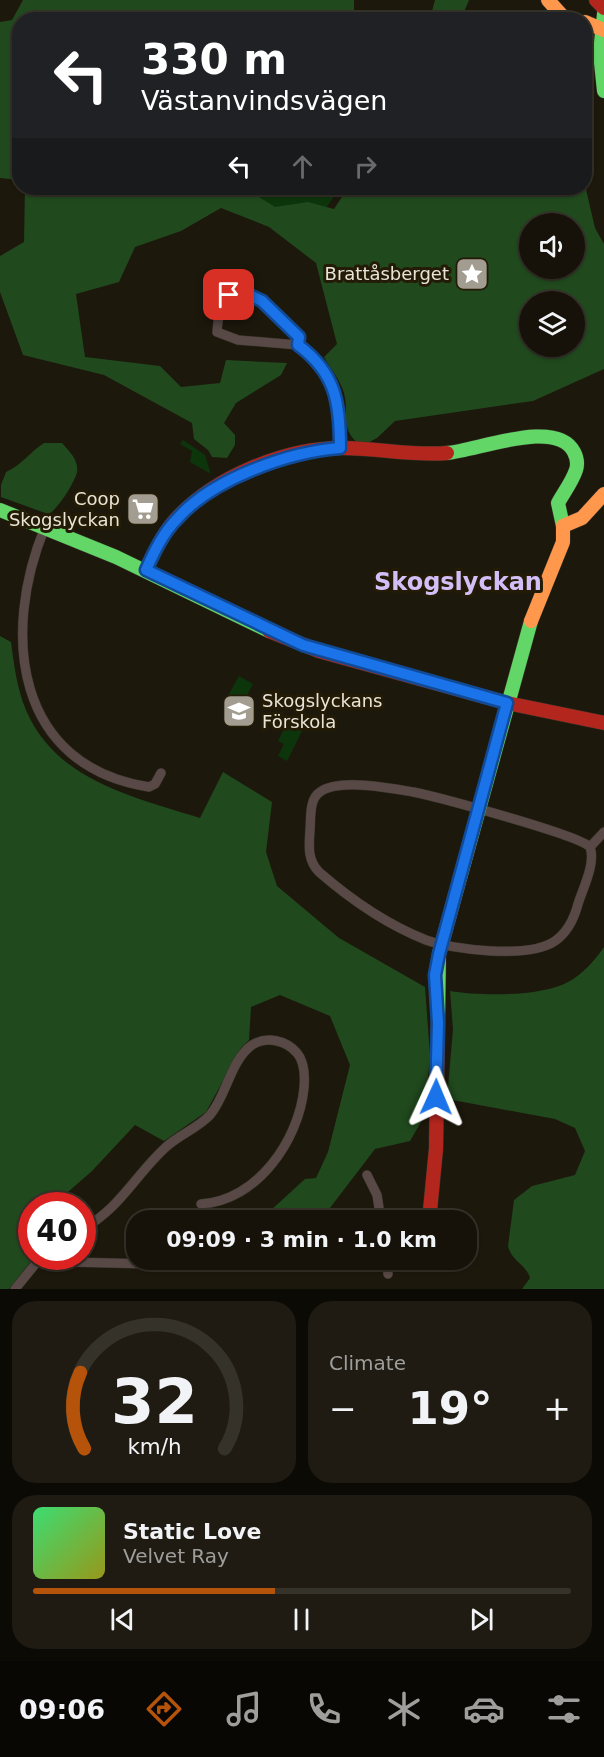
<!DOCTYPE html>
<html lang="en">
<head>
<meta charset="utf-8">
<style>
	:root { --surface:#161209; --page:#1f1b12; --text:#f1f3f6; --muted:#9e9e9c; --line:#35322a; --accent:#b45309 }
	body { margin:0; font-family:"DejaVu Sans",sans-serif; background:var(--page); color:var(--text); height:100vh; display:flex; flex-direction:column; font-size:22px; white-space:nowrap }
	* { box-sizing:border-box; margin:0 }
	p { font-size:20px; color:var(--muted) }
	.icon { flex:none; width:33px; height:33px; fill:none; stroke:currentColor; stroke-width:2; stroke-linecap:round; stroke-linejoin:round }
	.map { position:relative; height:1289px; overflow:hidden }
	.drawer { display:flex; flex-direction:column; gap:12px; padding:12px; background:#0c0a05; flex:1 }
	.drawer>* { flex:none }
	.guide { position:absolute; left:12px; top:12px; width:580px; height:183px; border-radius:24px; box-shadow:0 2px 4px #0004,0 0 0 2px var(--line); background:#202124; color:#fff; overflow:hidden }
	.tools { position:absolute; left:519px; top:213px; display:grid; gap:12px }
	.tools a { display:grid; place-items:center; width:66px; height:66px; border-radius:50%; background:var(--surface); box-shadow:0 2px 4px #0004,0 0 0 2px var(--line); font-size:30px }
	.speed { position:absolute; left:18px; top:1192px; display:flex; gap:12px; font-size:30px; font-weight:700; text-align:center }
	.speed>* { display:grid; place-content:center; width:78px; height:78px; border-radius:50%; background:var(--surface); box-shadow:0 2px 4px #0004,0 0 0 2px var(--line); line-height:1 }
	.speed .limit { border:9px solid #d22; background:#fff; color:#111 }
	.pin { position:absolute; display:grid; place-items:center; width:51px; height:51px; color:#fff; margin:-26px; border-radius:12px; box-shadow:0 3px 9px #0006 }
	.me { position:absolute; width:66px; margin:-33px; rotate:1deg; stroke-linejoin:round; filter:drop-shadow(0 0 4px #0008) }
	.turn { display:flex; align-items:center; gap:21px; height:126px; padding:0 30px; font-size:27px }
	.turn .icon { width:78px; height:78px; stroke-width:2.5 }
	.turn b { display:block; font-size:42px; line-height:51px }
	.lanes { display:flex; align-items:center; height:57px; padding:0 30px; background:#0003; justify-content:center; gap:30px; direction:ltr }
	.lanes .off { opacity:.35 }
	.big { font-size:45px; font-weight:800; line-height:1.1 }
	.drawer .card { flex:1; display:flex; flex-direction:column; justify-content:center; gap:9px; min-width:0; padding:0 21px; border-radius:24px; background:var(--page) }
	.drawer .dial { align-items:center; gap:0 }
	.dial svg { height:156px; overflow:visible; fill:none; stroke:var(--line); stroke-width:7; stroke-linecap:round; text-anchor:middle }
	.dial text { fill:var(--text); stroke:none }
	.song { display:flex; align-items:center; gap:18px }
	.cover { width:72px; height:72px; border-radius:9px; background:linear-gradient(135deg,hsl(140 70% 55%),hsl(60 70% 35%)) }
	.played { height:6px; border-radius:3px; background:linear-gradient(90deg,var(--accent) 45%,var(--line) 45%) }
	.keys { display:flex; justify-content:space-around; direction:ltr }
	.heat { display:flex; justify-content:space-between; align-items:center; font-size:33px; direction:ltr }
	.drawer .tiles { flex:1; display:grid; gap:12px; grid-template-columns:1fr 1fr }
	.card:last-child { grid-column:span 2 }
	.trip { position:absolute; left:126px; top:1210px; width:351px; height:60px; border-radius:24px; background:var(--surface); box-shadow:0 2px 4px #0004,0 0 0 2px var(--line); font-weight:800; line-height:60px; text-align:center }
	.menu { display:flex; height:96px; justify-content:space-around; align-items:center; background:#090704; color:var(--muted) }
	.menu .icon { width:42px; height:42px }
	.menu .current { color:var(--accent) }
	.menu b { font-size:27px; color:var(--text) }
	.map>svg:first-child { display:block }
	.green { fill:#0d350c }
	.forest { fill:#20491d; fill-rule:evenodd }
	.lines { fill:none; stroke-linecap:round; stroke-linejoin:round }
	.street-casing { stroke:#38342a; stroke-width:10 }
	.fast-casing { stroke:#38342a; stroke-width:15 }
	.slow-casing { stroke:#38342a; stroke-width:15 }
	.jam-casing { stroke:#38342a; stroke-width:15 }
	.street { stroke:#584946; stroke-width:9 }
	.fast { stroke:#63d668; stroke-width:14 }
	.slow { stroke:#ff974d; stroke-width:14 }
	.jam { stroke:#b3261e; stroke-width:14 }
	.route-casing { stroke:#114b97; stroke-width:15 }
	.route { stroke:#1a73e8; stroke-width:10 }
	.labels { text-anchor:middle; stroke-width:6; stroke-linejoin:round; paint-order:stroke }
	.poi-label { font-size:18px; fill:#e9e4d7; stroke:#231b06; text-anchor:end }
	.district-label { font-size:24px; font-weight:bold; fill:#d3bff8; stroke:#231b06 }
</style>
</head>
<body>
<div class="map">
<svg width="604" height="1289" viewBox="0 0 604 1289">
	<rect width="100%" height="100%" fill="#1d180c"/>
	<path class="green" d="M252,188h88l-14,20c-21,-10 -35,4 -51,-1 -11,-4 -14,-11 -26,-11l-3,-7z
		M183,440l22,15 6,19 -21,-12 2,-11 -12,-7z
		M239,676l14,8 -15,28 -14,-9z
		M289,719l15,8 -17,34 -9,-5 6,-12 -6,-3z"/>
	<path class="forest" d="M23,0h331v19l-334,1 -1,160 -19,-2v-156l12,-2z
		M435,0h34l-8,19h-54l9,-7 15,3z
		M585,185l10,43 9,16v125l-71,32 -138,20 -18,17 -15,8c-25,-17 -11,-33 -19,-56 -4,-11 -13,-22 -19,-33l13,-13 -21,-81 -47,-36 -48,-19 -40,23 -46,16 -16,35 -43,12 9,63 75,9 21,21 39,-4 6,-23 61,3 -6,12 -45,28 -12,20 11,12v10l-8,13 -15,-1 -4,-7 -14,-11 -2,-16 -88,-48 -81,-20 -23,-63v-36l24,-14 1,-54h227l-6,1 3,7 10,1 16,10 33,-5 26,7 14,-21h237zM530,224h44v44h-44zM530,302h44v44h-44z
		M44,443h18c7,8 17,17 15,29 -2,10 -20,39 -29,42l-47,-17v-12l5,-13c16,-7 24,-20 38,-29z
		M0,636l11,6c3,22 6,47 15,68 30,71 108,87 174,108l23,-46 49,30 -6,50 11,34 62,52 86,49 5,68 -5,60 -15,26 -35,8 -55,72h-70l20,-10 35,-32 11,-1 12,-26 22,-87 -20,-49 -50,-21 -29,12 -2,33 -8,8 -35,64 -42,29 -29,-16 -43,46 -40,35h-20l-1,17 -8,10 8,10 1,14h2l-25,32h-9z
		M604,947v342h-82l8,-11c-4,-14 -19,-17 -22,-32l6,-46 18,-14 43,-11 10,-24 -10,-23 -20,-9 -108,-20 6,-70 -3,-38c30,5 91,6 118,-9 14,-7 28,-23 36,-35z"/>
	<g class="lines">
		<g class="street-casing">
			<path id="street" d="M298,345l-60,-5 -21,-8c6,-81 53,-20 82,5l-1,8c38,29 42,57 42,103
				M45,527c-44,107 -30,239 104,260l6,-3 6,-11
				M590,847c-11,-12 -152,-50 -177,-55 -22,-4 -74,-14 -93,0 -11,7 -9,26 -10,38 -1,15 -3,30 9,42 30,26 69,53 107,68 28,10 103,19 129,1 13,-9 19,-22 23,-37 5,-16 18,-41 12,-57l14,-15
				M367,1175l10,20 4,26
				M82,1229c37,-19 54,-55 84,-82 13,-12 32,-19 44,-32 17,-20 20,-54 42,-70 15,-9 34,-5 45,8 8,9 8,23 7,35 -5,52 -47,113 -103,116
				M49,1257l22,5 116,3 66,-5
				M386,1260l2,14
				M15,1289l26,-32"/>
		</g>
		<g class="fast-casing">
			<path id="fast" d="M604,14l-4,39 4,38
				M447,453c32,-3 110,-35 127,-1 3,6 4,12 2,18 -4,12 -12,22 -18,33l5,23
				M0,510l116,47 153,74
				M438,1023l1,-69 92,-333"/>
		</g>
		<g class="slow-casing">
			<path id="slow" d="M548,0l18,20
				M585,22l19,8
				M531,621l32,-79v-16l19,-8 22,-24"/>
		</g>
		<g class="jam-casing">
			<path id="jam" d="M596,0l8,8
				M146,570c8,-18 17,-37 30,-51 39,-42 109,-71 166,-71 36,0 69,8 105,5
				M269,631l50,20 188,52 97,20
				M429,1221l7,-72 2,-126"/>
		</g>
		<use href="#street" class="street"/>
		<use href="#fast" class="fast"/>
		<use href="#slow" class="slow"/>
		<use href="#jam" class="jam"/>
	</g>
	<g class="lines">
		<g class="route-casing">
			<path id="route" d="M229,295l12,-4 21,10 37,36 -1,8c38,28 42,58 42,103 -52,4 -128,31 -163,71 -14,14 -23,33 -31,51l157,75 204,58 -68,251 -4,21 3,48 -2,74"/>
		</g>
		<use href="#route" class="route"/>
	</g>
	<defs>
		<g id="sight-square" transform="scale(1.725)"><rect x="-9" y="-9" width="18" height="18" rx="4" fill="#a29d90" stroke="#231b06"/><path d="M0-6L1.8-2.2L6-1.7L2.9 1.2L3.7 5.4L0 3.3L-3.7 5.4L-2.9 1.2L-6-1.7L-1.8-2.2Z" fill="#fff"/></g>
		<g id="supermarket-square" transform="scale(1.725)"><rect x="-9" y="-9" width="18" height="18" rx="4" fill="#a29d90" stroke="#231b06"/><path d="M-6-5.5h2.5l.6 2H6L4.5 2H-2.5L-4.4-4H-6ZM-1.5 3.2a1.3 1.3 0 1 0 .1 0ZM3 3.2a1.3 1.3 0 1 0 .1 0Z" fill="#fff"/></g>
		<g id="school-square" transform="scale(1.725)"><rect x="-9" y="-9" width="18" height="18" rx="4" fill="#a29d90" stroke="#231b06"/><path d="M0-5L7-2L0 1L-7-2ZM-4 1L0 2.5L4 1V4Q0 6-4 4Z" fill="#fff"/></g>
	</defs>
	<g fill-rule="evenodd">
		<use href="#sight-square" x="472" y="274"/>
		<use href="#supermarket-square" x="143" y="509"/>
		<use href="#school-square" x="239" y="711"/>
	</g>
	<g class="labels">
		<g class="poi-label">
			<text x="449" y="280">Brattåsberget</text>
			<text x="120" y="505">Coop<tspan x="120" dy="21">Skogslyckan</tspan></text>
			<text x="262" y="707" text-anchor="start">Skogslyckans<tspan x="262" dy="21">Förskola</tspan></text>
		</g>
		<g class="district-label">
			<text x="458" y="590">Skogslyckan</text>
		</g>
	</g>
</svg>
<div class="tools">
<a><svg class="icon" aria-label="sound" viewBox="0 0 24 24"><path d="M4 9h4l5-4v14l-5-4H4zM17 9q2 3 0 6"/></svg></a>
<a><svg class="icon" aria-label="layers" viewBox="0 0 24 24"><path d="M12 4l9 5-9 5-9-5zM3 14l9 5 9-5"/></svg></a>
</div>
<div class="speed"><div class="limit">40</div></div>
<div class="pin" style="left:229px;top:295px;background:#d93025"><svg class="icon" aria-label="arrive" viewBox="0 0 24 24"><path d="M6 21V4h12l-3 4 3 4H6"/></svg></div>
<svg class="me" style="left:436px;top:1097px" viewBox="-20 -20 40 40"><path d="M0-17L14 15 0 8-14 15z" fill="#1a73e8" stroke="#fff" stroke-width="4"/></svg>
<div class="trip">09:09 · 3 min · 1.0 km</div>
<div class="guide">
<div class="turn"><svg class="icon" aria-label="left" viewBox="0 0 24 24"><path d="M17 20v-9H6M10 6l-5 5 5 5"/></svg><div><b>330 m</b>Västanvindsvägen</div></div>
<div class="lanes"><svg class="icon" aria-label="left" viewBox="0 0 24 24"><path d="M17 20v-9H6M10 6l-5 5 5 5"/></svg><svg class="icon off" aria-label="ahead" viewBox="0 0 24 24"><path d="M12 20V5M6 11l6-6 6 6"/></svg><svg class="icon off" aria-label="right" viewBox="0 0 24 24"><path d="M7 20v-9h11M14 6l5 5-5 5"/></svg></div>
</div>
</div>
<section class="drawer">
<div class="tiles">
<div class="card dial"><svg viewBox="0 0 100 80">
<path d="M14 69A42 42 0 1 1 86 69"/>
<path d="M14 69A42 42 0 0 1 12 30" stroke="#b45309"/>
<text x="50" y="56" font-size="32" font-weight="700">32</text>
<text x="50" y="72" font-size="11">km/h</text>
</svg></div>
<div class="card"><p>Climate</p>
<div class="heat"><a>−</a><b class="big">19°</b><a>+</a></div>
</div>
<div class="card">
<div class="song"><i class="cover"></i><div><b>Static Love</b><p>Velvet Ray</p></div></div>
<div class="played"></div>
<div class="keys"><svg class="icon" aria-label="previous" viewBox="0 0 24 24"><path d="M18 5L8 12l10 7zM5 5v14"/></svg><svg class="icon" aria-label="pause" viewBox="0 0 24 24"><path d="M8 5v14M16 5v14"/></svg><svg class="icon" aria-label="next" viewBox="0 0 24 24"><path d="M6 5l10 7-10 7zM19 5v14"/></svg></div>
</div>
</div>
</section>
<nav class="menu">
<b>09:06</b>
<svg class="icon current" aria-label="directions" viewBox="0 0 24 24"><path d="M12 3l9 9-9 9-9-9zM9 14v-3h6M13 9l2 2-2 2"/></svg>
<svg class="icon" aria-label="music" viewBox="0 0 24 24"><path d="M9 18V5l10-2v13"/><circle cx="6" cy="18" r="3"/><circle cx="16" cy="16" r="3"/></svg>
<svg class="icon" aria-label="phone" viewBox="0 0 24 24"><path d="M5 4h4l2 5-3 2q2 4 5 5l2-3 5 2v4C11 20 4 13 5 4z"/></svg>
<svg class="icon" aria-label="climate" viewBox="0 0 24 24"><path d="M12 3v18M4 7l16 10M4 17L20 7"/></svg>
<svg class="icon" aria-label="car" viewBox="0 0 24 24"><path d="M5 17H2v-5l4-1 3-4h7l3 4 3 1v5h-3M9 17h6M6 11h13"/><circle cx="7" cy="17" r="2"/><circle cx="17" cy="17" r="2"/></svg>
<svg class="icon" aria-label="filters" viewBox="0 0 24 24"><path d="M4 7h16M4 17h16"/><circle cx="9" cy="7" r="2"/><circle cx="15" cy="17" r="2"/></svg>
</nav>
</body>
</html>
